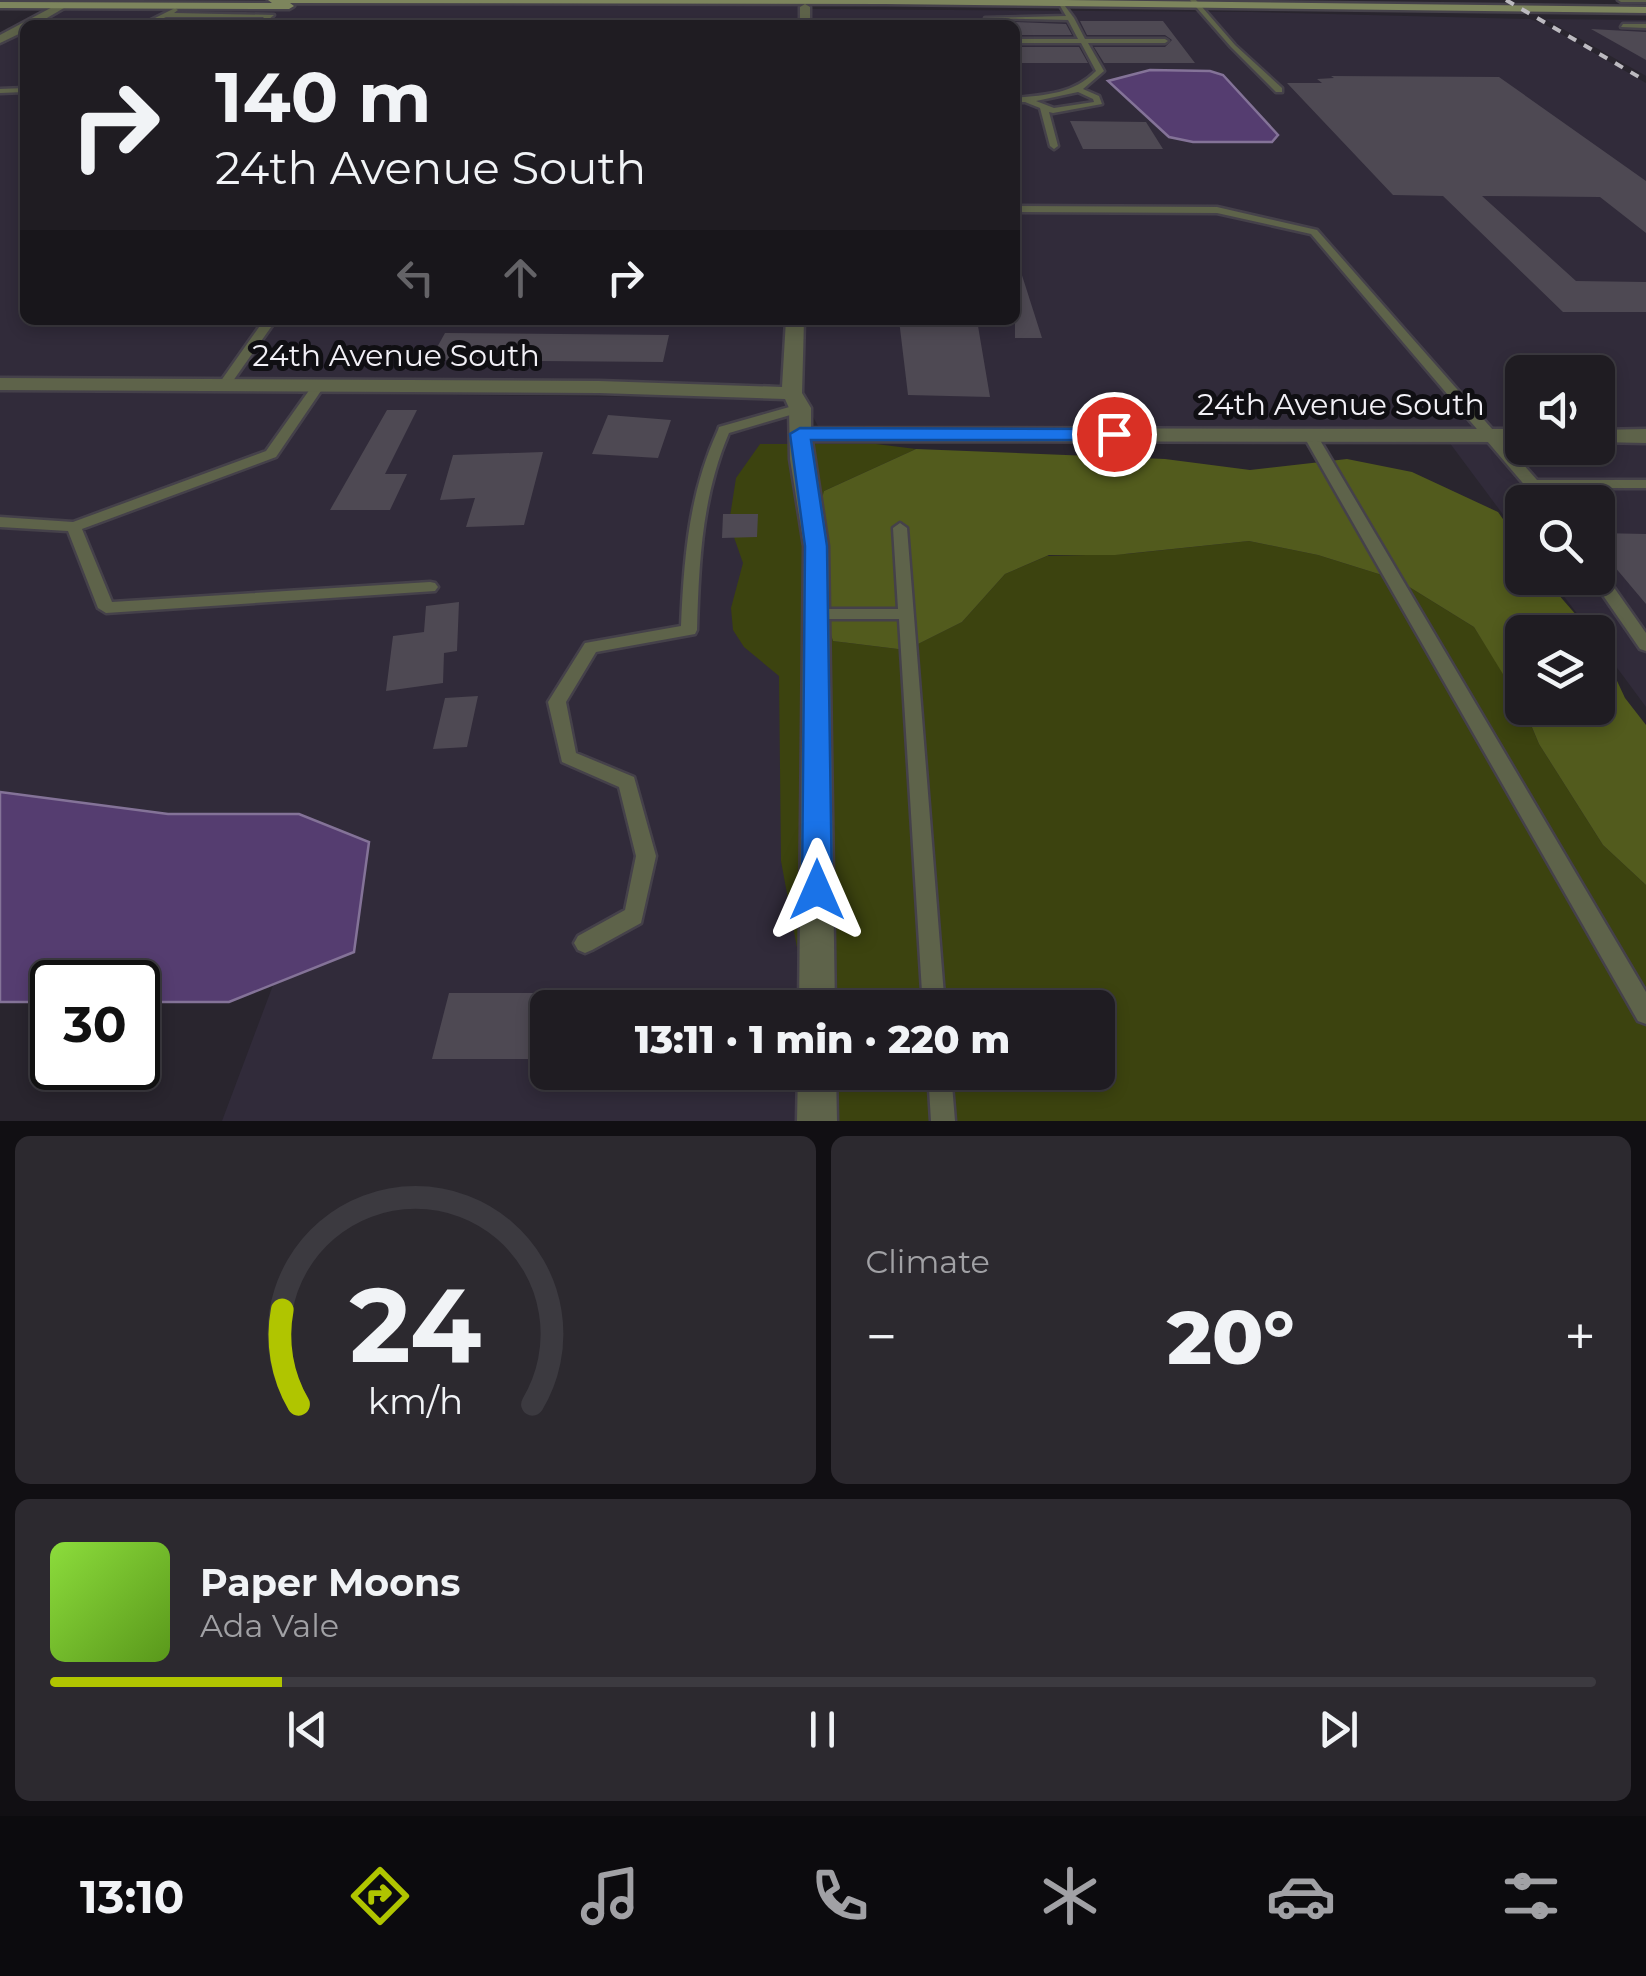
<!DOCTYPE html>
<html lang="en">
<head>
<meta charset="utf-8">
<style>
	:root { --surface:#1f1c22; --page:#2c292f; --text:#f1f3f6; --muted:#a1a1a5; --line:#3c3a40; --accent:#b0c500 }
	body { margin:0; font-family:Montserrat,sans-serif; background:var(--page); color:var(--text); height:100vh; display:flex; flex-direction:column; font-size:38px; white-space:nowrap }
	* { box-sizing:border-box; margin:0 }
	p { font-size:32px; color:var(--muted) }
	.icon { flex:none; width:55px; height:55px; fill:none; stroke:currentColor; stroke-width:2; stroke-linecap:round; stroke-linejoin:round }
	.map { position:relative; height:1121px; overflow:hidden }
	.details { display:flex; flex-direction:column; gap:15px; padding:15px; background:#110f13; flex:1 }
	.details>* { flex:none }
	.top-card { position:absolute; left:20px; top:20px; width:1000px; height:305px; border-radius:15px; box-shadow:0 5px 15px #0003,0 0 0 2px var(--line); background:#1f1c22; color:var(--text); overflow:hidden }
	.fabs { position:absolute; left:1505px; top:355px; display:grid; gap:20px }
	.fabs a { display:grid; place-items:center; width:110px; height:110px; border-radius:15px; background:var(--surface); box-shadow:0 5px 15px #0003,0 0 0 2px var(--line); font-size:50px }
	.speed { position:absolute; left:30px; top:960px; display:flex; gap:20px; font-size:50px; font-weight:700; text-align:center }
	.speed>* { display:grid; place-content:center; width:130px; height:130px; border-radius:50%; background:var(--surface); box-shadow:0 5px 15px #0003,0 0 0 2px var(--line); line-height:1 }
	.speed .limit { border:5px solid #111; border-radius:15px; background:#fff; color:#111 }
	.pin { position:absolute; display:grid; place-items:center; width:85px; height:85px; color:#fff; margin:-42px; border:5px solid #fff; border-radius:50%; box-shadow:0 2px 10px #0007 }
	.me { position:absolute; width:110px; margin:-55px; rotate:0deg; stroke-linejoin:round; filter:drop-shadow(0 0 8px #0008) }
	.turn { display:flex; align-items:center; gap:35px; height:210px; padding:0 30px; font-size:45px }
	.turn .icon { width:130px; height:130px; stroke-width:2.5 }
	.turn b { display:block; font-size:70px; line-height:85px }
	.lanes { display:flex; align-items:center; height:95px; padding:0 30px; background:#0003; justify-content:center; gap:50px; direction:ltr }
	.lanes .off { opacity:.35 }
	.big { font-size:75px; font-weight:800; line-height:1.1 }
	.details .widget { flex:1; display:flex; flex-direction:column; justify-content:center; gap:15px; min-width:0; padding:0 35px; border-radius:15px; background:var(--page) }
	.details .dial { align-items:center; gap:0 }
	.dial svg { height:260px; overflow:visible; fill:none; stroke:var(--line); stroke-width:7; stroke-linecap:round; text-anchor:middle }
	.dial text { fill:var(--text); stroke:none }
	.song { display:flex; align-items:center; gap:30px }
	.cover { width:120px; height:120px; border-radius:15px; background:linear-gradient(135deg,hsl(90 70% 55%),hsl(90 70% 35%)) }
	.played { height:10px; border-radius:5px; background:linear-gradient(90deg,var(--accent) 15%,var(--line) 15%) }
	.keys { display:flex; justify-content:space-around; direction:ltr }
	.heat { display:flex; justify-content:space-between; align-items:center; font-size:55px; direction:ltr }
	.details .tiles { flex:1; display:grid; gap:15px; grid-template-columns:1fr 1fr }
	.widget:last-child { grid-column:span 2 }
	.trip { position:absolute; left:530px; top:990px; width:585px; height:100px; border-radius:15px; background:var(--surface); box-shadow:0 5px 15px #0003,0 0 0 2px var(--line); font-weight:800; line-height:100px; text-align:center }
	.dock { display:flex; height:160px; justify-content:space-around; align-items:center; background:#0c0b0e; color:var(--muted) }
	.dock .icon { width:70px; height:70px }
	.dock .selected { color:var(--accent) }
	.dock b { font-size:45px; color:var(--text) }
	.map>svg:first-child { display:block }
	.built { fill:#312b3a }
	.green { fill:#3c430f }
	.forest { fill:#525b1d }
	.water { fill:#553d70; stroke:#847398; stroke-width:2.5 }
	.building { fill:#4e4953 }
	.lines { fill:none; stroke-linecap:round; stroke-linejoin:round }
	.lane-casing { stroke:#45414a; stroke-width:5 }
	.street-casing { stroke:#45414a; stroke-width:5 }
	.secondary-casing { stroke:#45414a; stroke-width:5 }
	.lane { fill:#5e634a; fill-rule:evenodd }
	.street { fill:#5e634a; fill-rule:evenodd }
	.secondary { fill:#7d855d; fill-rule:evenodd }
	.rail { stroke:#bcbac0; stroke-width:4; stroke-dasharray:9 9; stroke-linecap:butt }
	.route { fill:#1a73e8; stroke:#114b97; stroke-width:2.5 }
	.labels { text-anchor:middle; stroke-width:10; stroke-linejoin:round; paint-order:stroke }
	.street-label { font-size:30px; fill:#f2f0f6; stroke:#100f13 }
</style>
</head>
<body>
<div class="map">
<svg width="1646" height="1121" viewBox="0 0 1646 1121">
	<rect width="100%" height="100%" fill="#29252e"/>
	<path class="built" d="M70,6l376,-1 355,1 -1,19h-765z
		M811,9l441,3 278,7 14,5 102,59v350h-48v-61h-76v60l-702,-2 -18,-34 1,-76h212v-295h-204z
		M1545,19l101,1v56z
		M25,30v290h759l-3,64 -781,-5v-335z
		M0,391l785,7 30,59 87,550 -354,1v64l364,1 7,48h-697l86,-229 -308,-4z
		M1449,442h73v6h76v-6h48v265l-48,-65v-10h-7l-41,-54h48v-76h-76v38z"/>
	<path class="green" d="M760,444h116l40,5 -92,42 -5,109 14,41 73,9 56,-28 43,-48 42,-18 79,-2 123,-13 69,14 80,25 76,47 47,74 18,43 64,101 43,40v236h-826l-3,-48 281,-1v-64l-290,-1 -27,-146 -2,-185 -35,-29 -11,-17 -2,-22 12,-45 -14,-40 7,-45z"/>
	<path class="forest" d="M916,449l249,10 85,11 97,-11 65,13 86,40 24,34v32h22l47,54h-69v73l-48,-78 -76,-47 -80,-25 -69,-14 -134,14h-66l-44,19 -43,48 -56,28 -73,-9c-18,-54 -25,-94 -9,-150z
		M1598,640l27,58 21,27v160l-43,-40 -64,-101 -15,-36h74z"/>
	<path class="water" d="M1150,70l60,1 13,4 55,60 -6,7h-79l-24,-5 -61,-56z
		M0,792l168,22h131l70,28 -15,110 -125,50h-91v-20h-86v20h-52z"/>
	<path class="building" d="M1080,21h83l32,42h-91l-10,-16h71l7,-7 -7,-5h-78z
		M1015,22l51,2 6,11h-57z
		M1591,29l55,3v28z
		M1015,47h64l9,16h-73z
		M1331,76l168,1 147,104v52l-46,-36 -118,-1 94,85 70,1v30h-83l-120,-116 -50,-1 -106,-112h35l-5,-4 17,-1z
		M1070,121l76,1 17,27h-80z
		M1020,269l22,69h-27v-68z
		M899,320h78l13,77 -82,-2z
		M445,333l224,2 -6,27 -233,-2z
		M387,410h30l-32,64h22l-17,36h-60z
		M608,415l63,5 -13,38 -66,-4z
		M543,452l-19,73 -58,2 9,-29 -35,2 13,-45z
		M723,514h35l-1,23 -35,1z
		M1598,533l48,1v70l-48,-57z
		M459,602l-2,49 -13,2 -1,30 -57,8 7,-55 31,-4 2,-26z
		M478,696l-11,51 -34,2 12,-51z
		M449,993h99v66h-116z"/>
	<g class="lines">
		<g class="lane-casing">
			<path id="lane" d="M1190,0h6l39,45 47,43v4h-6l-45,-45z
				M1618,0h28v2h-25z
				M1062,2l12,16 11,21h80l3,2 -3,2h-77l16,28 -21,18 16,7 3,8 -49,9 -4,-1 9,34 -4,3 -4,-3 -10,-38 -15,-6h-10v-4c31,-3 58,-4 81,-27l-15,-28h-66v-4h63l-10,-19 -83,-2 81,-2 -7,-12zM1078,92l15,7 1,3 -40,6 -18,-7z
				M175,8l3,2 -4,3 100,2 -12,10h-7l9,-8h-98l-17,8h-8z
				M1623,24h23v4l-25,-1z
				M25,88v4l-25,1v-4z
				M1015,206l202,1 100,23 220,250h109v8h-103l10,14h-14l-228,-268 -94,-21 -202,-1z
				M264,320h12l-48,68h-8l-2,-3z
				M319,381l6,4 -49,72 -194,72 30,73 318,-20 5,1 3,4 -3,4 -329,22 -8,-5 -30,-77 -68,-4v-10l73,5 193,-71 49,-69z
				M800,404l4,1v6l-75,22c-27,63 -30,128 -32,197l-2,4 -99,18 -30,50 10,51 58,24 22,79 -15,67 -49,27 -7,3 -7,-3 -4,-7 4,-7 47,-26 11,-54 -17,-69 -57,-25 -14,-60 37,-59 96,-17c3,-69 8,-133 37,-196l1,-3z
				M1310,431l7,4 329,557v32l-8,-3 -335,-586z
				M900,523l7,5 38,480h-22l-24,-389h-82l-8,-5 8,-5h81l-5,-81z
				M1598,571l5,1 43,61v18l-6,-2 -49,-71h7z
				M928,1072h23l4,49h-24z"/>
		</g>
		<g class="street-casing">
			<path id="street" d="M60,3l9,2 -34,20h-10v6l-25,12v-8z
				M805,4l5,3v18h-10v-18z
				M786,320h18l-2,73 9,15v20l711,1v13l-710,-1 16,105 7,462h-36l5,-462 -14,-87 -1,-51 -4,-9 -186,-6 -599,-3v-12l599,3 183,6z
				M1646,429v14l-48,-1v-12z
				M798,1072h38l1,49h-40z"/>
		</g>
		<g class="secondary-casing">
			<path id="secondary" d="M268,0h796l582,7v6l-761,-9 -595,-1 4,3 -5,3 -289,-1v-6l272,1z"/>
		</g>
		<use href="#lane" class="lane"/>
		<use href="#street" class="street"/>
		<use href="#secondary" class="secondary"/>
		<path class="rail" d="M1506,0l140,81"/>
	</g>
	<path class="route" d="M800,428l314,1 10,5 -10,6h-303l16,106 5,344 -4,9 -11,4 -11,-4 -4,-9 3,-344 -15,-112z"/>
	<g class="labels">
		<g class="street-label">
			<text x="396" y="366">24th Avenue South</text>
			<text x="1341" y="415">24th Avenue South</text>
		</g>
	</g>
</svg>
<div class="fabs">
<a><svg class="icon" aria-label="sound" viewBox="0 0 24 24"><path d="M4 9h4l5-4v14l-5-4H4zM17 9q2 3 0 6"/></svg></a>
<a><svg class="icon" aria-label="search" viewBox="0 0 24 24"><circle cx="10" cy="10" r="6"/><path d="M15 15l6 6"/></svg></a>
<a><svg class="icon" aria-label="layers" viewBox="0 0 24 24"><path d="M12 4l9 5-9 5-9-5zM3 14l9 5 9-5"/></svg></a>
</div>
<div class="speed"><div class="limit">30</div></div>
<div class="pin" style="left:1114px;top:434px;background:#d93025"><svg class="icon" aria-label="arrive" viewBox="0 0 24 24"><path d="M6 21V4h12l-3 4 3 4H6"/></svg></div>
<svg class="me" style="left:817px;top:890px" viewBox="-20 -20 40 40"><path d="M0-17L14 15 0 8-14 15z" fill="#1a73e8" stroke="#fff" stroke-width="4"/></svg>
<div class="trip">13:11 · 1 min · 220 m</div>
<div class="top-card">
<div class="turn"><svg class="icon" aria-label="right" viewBox="0 0 24 24"><path d="M7 20v-9h11M14 6l5 5-5 5"/></svg><div><b>140 m</b>24th Avenue South</div></div>
<div class="lanes"><svg class="icon off" aria-label="left" viewBox="0 0 24 24"><path d="M17 20v-9H6M10 6l-5 5 5 5"/></svg><svg class="icon off" aria-label="ahead" viewBox="0 0 24 24"><path d="M12 20V5M6 11l6-6 6 6"/></svg><svg class="icon" aria-label="right" viewBox="0 0 24 24"><path d="M7 20v-9h11M14 6l5 5-5 5"/></svg></div>
</div>
</div>
<section class="details">
<div class="tiles">
<div class="widget dial"><svg viewBox="0 0 100 80">
<path d="M14 69A42 42 0 1 1 86 69"/>
<path d="M14 69A42 42 0 0 1 9 40" stroke="#b0c500"/>
<text x="50" y="56" font-size="32" font-weight="700">24</text>
<text x="50" y="72" font-size="11">km/h</text>
</svg></div>
<div class="widget"><p>Climate</p>
<div class="heat"><a>−</a><b class="big">20°</b><a>+</a></div>
</div>
<div class="widget">
<div class="song"><i class="cover"></i><div><b>Paper Moons</b><p>Ada Vale</p></div></div>
<div class="played"></div>
<div class="keys"><svg class="icon" aria-label="previous" viewBox="0 0 24 24"><path d="M18 5L8 12l10 7zM5 5v14"/></svg><svg class="icon" aria-label="pause" viewBox="0 0 24 24"><path d="M8 5v14M16 5v14"/></svg><svg class="icon" aria-label="next" viewBox="0 0 24 24"><path d="M6 5l10 7-10 7zM19 5v14"/></svg></div>
</div>
</div>
</section>
<nav class="dock">
<b>13:10</b>
<svg class="icon selected" aria-label="directions" viewBox="0 0 24 24"><path d="M12 3l9 9-9 9-9-9zM9 14v-3h6M13 9l2 2-2 2"/></svg>
<svg class="icon" aria-label="music" viewBox="0 0 24 24"><path d="M9 18V5l10-2v13"/><circle cx="6" cy="18" r="3"/><circle cx="16" cy="16" r="3"/></svg>
<svg class="icon" aria-label="phone" viewBox="0 0 24 24"><path d="M5 4h4l2 5-3 2q2 4 5 5l2-3 5 2v4C11 20 4 13 5 4z"/></svg>
<svg class="icon" aria-label="climate" viewBox="0 0 24 24"><path d="M12 3v18M4 7l16 10M4 17L20 7"/></svg>
<svg class="icon" aria-label="car" viewBox="0 0 24 24"><path d="M5 17H2v-5l4-1 3-4h7l3 4 3 1v5h-3M9 17h6M6 11h13"/><circle cx="7" cy="17" r="2"/><circle cx="17" cy="17" r="2"/></svg>
<svg class="icon" aria-label="filters" viewBox="0 0 24 24"><path d="M4 7h16M4 17h16"/><circle cx="9" cy="7" r="2"/><circle cx="15" cy="17" r="2"/></svg>
</nav>
</body>
</html>
